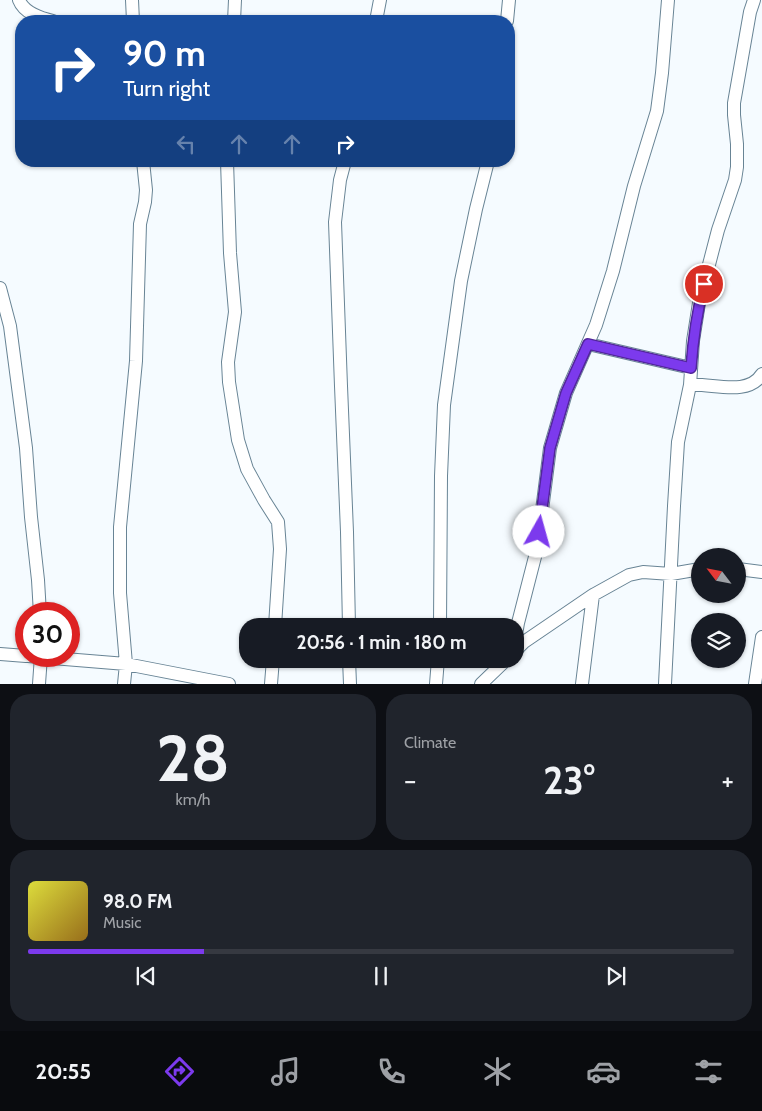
<!DOCTYPE html>
<html lang="en">
<head>
<meta charset="utf-8">
<style>
	:root { --surface:#171b24; --page:#20242c; --text:#f1f3f6; --muted:#9ea1a6; --line:#363941; --accent:#7c3aed }
	body { margin:0; font-family:Cabin,sans-serif; background:var(--page); color:var(--text); height:100vh; display:flex; flex-direction:column; font-size:19px; white-space:nowrap }
	* { box-sizing:border-box; margin:0 }
	p { font-size:16px; color:var(--muted) }
	.icon { flex:none; width:28px; height:28px; fill:none; stroke:currentColor; stroke-width:2; stroke-linecap:round; stroke-linejoin:round }
	.map { position:relative; height:684px; overflow:hidden }
	.details { display:flex; flex-direction:column; gap:10px; padding:10px; background:#0d0f14; flex:1 }
	.details>* { flex:none }
	.banner { position:absolute; left:15px; top:15px; width:500px; height:152px; border-radius:20px; box-shadow:0 1px 4px #0004; background:#1a4fa0; color:#fff; overflow:hidden }
	.needle { width:32px; rotate:302deg }
	.fabs { position:absolute; left:691px; top:548px; display:grid; gap:10px }
	.fabs a { display:grid; place-items:center; width:55px; height:55px; border-radius:50%; background:var(--surface); box-shadow:0 1px 4px #0004; font-size:25px }
	.speed { position:absolute; left:15px; top:602px; display:flex; gap:10px; font-size:25px; font-weight:700; text-align:center }
	.speed>* { display:grid; place-content:center; width:65px; height:65px; border-radius:50%; background:var(--surface); box-shadow:0 1px 4px #0004; line-height:1 }
	.speed .limit { border:8px solid #d22; background:#fff; color:#111 }
	.pin { position:absolute; display:grid; place-items:center; width:42px; height:42px; color:#fff; margin:-21px; border:2px solid #fff; border-radius:50%; box-shadow:0 1px 5px #0007 }
	.me { position:absolute; width:55px; margin:-28px; rotate:7deg; stroke-linejoin:round; filter:drop-shadow(0 0 4px #0008) }
	.turn { display:flex; align-items:center; gap:18px; height:105px; padding:0 25px; font-size:22px }
	.turn .icon { width:65px; height:65px; stroke-width:2.5 }
	.turn b { display:block; font-size:35px; line-height:42px }
	.lanes { display:flex; align-items:center; height:48px; padding:0 25px; background:#0003; justify-content:center; gap:25px; direction:ltr }
	.lanes .off { opacity:.35 }
	.big { font-size:38px; font-weight:700; line-height:1.1 }
	.details .tile { flex:1; display:flex; flex-direction:column; justify-content:center; gap:8px; min-width:0; padding:0 18px; border-radius:20px; background:var(--page) }
	.details .dial { align-items:center; gap:0 }
	.dial b { font-size:65px; line-height:1 }
	.song { display:flex; align-items:center; gap:15px }
	.cover { width:60px; height:60px; border-radius:8px; background:linear-gradient(135deg,hsl(60 70% 55%),hsl(40 70% 35%)) }
	.played { height:5px; border-radius:2px; background:linear-gradient(90deg,var(--accent) 25%,var(--line) 25%) }
	.keys { display:flex; justify-content:space-around; direction:ltr }
	.heat { display:flex; justify-content:space-between; align-items:center; font-size:28px; direction:ltr }
	.details .tiles { flex:1; display:grid; gap:10px; grid-template-columns:1fr 1fr }
	.tile:last-child { grid-column:span 2 }
	.trip { position:absolute; left:239px; top:618px; width:285px; height:50px; border-radius:20px; background:var(--surface); box-shadow:0 1px 4px #0004; font-weight:700; line-height:50px; text-align:center }
	.tab-bar { display:flex; height:80px; justify-content:space-around; align-items:center; background:#090b0e; color:var(--muted) }
	.tab-bar .icon { width:35px; height:35px }
	.tab-bar .current { color:var(--accent) }
	.tab-bar b { font-size:22px; color:var(--text) }
	.map>svg:first-child { display:block }
	.lines { fill:none; stroke-linecap:round; stroke-linejoin:round }
	.minor-casing { stroke:#688495; stroke-width:14 }
	.minor { stroke:#fff; stroke-width:12 }
	.route-casing { stroke:#51269a; stroke-width:12 }
	.route { stroke:#7c3aed; stroke-width:9 }
</style>
</head>
<body>
<div class="map">
<svg width="762" height="684" viewBox="0 0 762 684">
	<rect width="100%" height="100%" fill="#f5fbff"/>
	<g class="lines">
		<g class="minor-casing">
			<path id="minor" d="M19,0c5,13 21,18 34,21
				M132,0l1,21
				M234,21l1,-21
				M376,21l4,-21
				M507,21l2,-21
				M227,161l3,92 5,59 -7,50 1,20 9,58 9,29 17,31 14,22 2,27 -5,77
				M345,161l-5,19 -5,42 6,164 6,146 2,94
				M0,288l10,38 16,122 5,69 7,63 2,34
				M588,344l103,24
				M690,385l3,-44 6,-38 19,-73 17,-50 2,-13v-23l-3,-29v-12l16,-91 4,-12
				M738,569l24,3
				M440,626l1,-150 3,-71 17,-124 15,-72 12,-48
				M515,640l3,-17 19,-74 13,-101 16,-55 30,-68 17,-54 21,-85 23,-75 5,-38 6,-73
				M515,651l9,-9 69,-47 36,-20 14,-3 28,2 29,-5
				M0,654l26,2
				M28,656l98,8 103,20
				M349,659l1,25
				M39,684l2,-28
				M124,684l2,-20 -6,-71v-66l16,-166 4,-137 5,-22 1,-12 -3,-29
				M271,684l2,-25
				M436,684l2,-25
				M481,684l26,-25
				M582,684l11,-89
				M665,684l9,-178 4,-64 12,-57c22,-2 58,12 72,-11
				M755,684l7,-47"/>
		</g>
		<use href="#minor" class="minor"/>
	</g>
	<g class="lines">
		<g class="route-casing">
			<path id="route" d="M539,532l11,-84 16,-55 22,-49 103,24c2,-28 6,-56 13,-84"/>
		</g>
		<use href="#route" class="route"/>
	</g>
</svg>
<div class="fabs">
<a><svg class="needle" viewBox="-14 -14 28 28"><path d="M0-13l5 13h-10z" fill="#e53935"/><path d="M0 13l5-13h-10z" fill="#9ea1a6"/></svg></a>
<a><svg class="icon" aria-label="layers" viewBox="0 0 24 24"><path d="M12 4l9 5-9 5-9-5zM3 14l9 5 9-5"/></svg></a>
</div>
<div class="speed"><div class="limit">30</div></div>
<div class="pin" style="left:704px;top:284px;background:#d93025"><svg class="icon" aria-label="arrive" viewBox="0 0 24 24"><path d="M6 21V4h12l-3 4 3 4H6"/></svg></div>
<svg class="me" style="left:539px;top:532px" viewBox="-20 -20 40 40"><circle r="19" fill="#fff"/><path d="M0-13L10 11 0 6-10 11z" fill="#7c3aed"/></svg>
<div class="trip">20:56 · 1 min · 180 m</div>
<div class="banner">
<div class="turn"><svg class="icon" aria-label="right" viewBox="0 0 24 24"><path d="M7 20v-9h11M14 6l5 5-5 5"/></svg><div><b>90 m</b>Turn right</div></div>
<div class="lanes"><svg class="icon off" aria-label="left" viewBox="0 0 24 24"><path d="M17 20v-9H6M10 6l-5 5 5 5"/></svg><svg class="icon off" aria-label="ahead" viewBox="0 0 24 24"><path d="M12 20V5M6 11l6-6 6 6"/></svg><svg class="icon off" aria-label="ahead" viewBox="0 0 24 24"><path d="M12 20V5M6 11l6-6 6 6"/></svg><svg class="icon" aria-label="right" viewBox="0 0 24 24"><path d="M7 20v-9h11M14 6l5 5-5 5"/></svg></div>
</div>
</div>
<section class="details">
<div class="tiles">
<div class="tile dial"><b>28</b><p>km/h</p></div>
<div class="tile"><p>Climate</p>
<div class="heat"><a>−</a><b class="big">23°</b><a>+</a></div>
</div>
<div class="tile">
<div class="song"><i class="cover"></i><div><b>98.0 FM</b><p>Music</p></div></div>
<div class="played"></div>
<div class="keys"><svg class="icon" aria-label="previous" viewBox="0 0 24 24"><path d="M18 5L8 12l10 7zM5 5v14"/></svg><svg class="icon" aria-label="pause" viewBox="0 0 24 24"><path d="M8 5v14M16 5v14"/></svg><svg class="icon" aria-label="next" viewBox="0 0 24 24"><path d="M6 5l10 7-10 7zM19 5v14"/></svg></div>
</div>
</div>
</section>
<nav class="tab-bar">
<b>20:55</b>
<svg class="icon current" aria-label="directions" viewBox="0 0 24 24"><path d="M12 3l9 9-9 9-9-9zM9 14v-3h6M13 9l2 2-2 2"/></svg>
<svg class="icon" aria-label="music" viewBox="0 0 24 24"><path d="M9 18V5l10-2v13"/><circle cx="6" cy="18" r="3"/><circle cx="16" cy="16" r="3"/></svg>
<svg class="icon" aria-label="phone" viewBox="0 0 24 24"><path d="M5 4h4l2 5-3 2q2 4 5 5l2-3 5 2v4C11 20 4 13 5 4z"/></svg>
<svg class="icon" aria-label="climate" viewBox="0 0 24 24"><path d="M12 3v18M4 7l16 10M4 17L20 7"/></svg>
<svg class="icon" aria-label="car" viewBox="0 0 24 24"><path d="M5 17H2v-5l4-1 3-4h7l3 4 3 1v5h-3M9 17h6M6 11h13"/><circle cx="7" cy="17" r="2"/><circle cx="17" cy="17" r="2"/></svg>
<svg class="icon" aria-label="filters" viewBox="0 0 24 24"><path d="M4 7h16M4 17h16"/><circle cx="9" cy="7" r="2"/><circle cx="15" cy="17" r="2"/></svg>
</nav>
</body>
</html>
